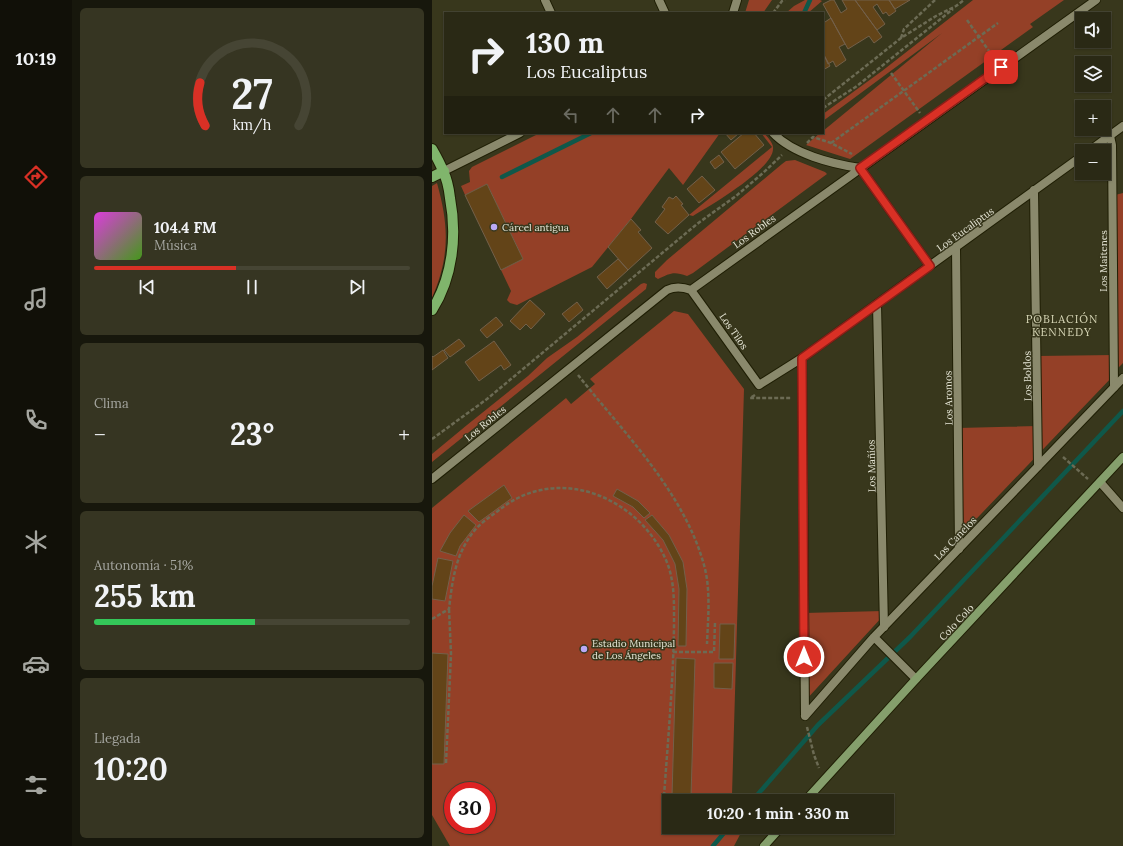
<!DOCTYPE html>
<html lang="es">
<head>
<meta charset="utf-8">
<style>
	:root { --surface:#2a2915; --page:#363522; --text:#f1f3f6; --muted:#a5a6a0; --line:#464534; --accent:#d93025 }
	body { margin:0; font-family:Lora,serif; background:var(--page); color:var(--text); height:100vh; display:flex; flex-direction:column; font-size:15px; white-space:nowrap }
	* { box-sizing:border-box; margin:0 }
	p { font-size:13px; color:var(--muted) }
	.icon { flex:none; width:22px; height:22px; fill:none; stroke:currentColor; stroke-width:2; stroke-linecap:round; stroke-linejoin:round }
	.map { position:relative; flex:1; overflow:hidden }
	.side { display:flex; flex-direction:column; gap:8px; padding:8px; background:#17170c; width:360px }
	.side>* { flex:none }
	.banner { position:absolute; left:12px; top:12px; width:380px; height:122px; border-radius:0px; box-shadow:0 1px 3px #0004,0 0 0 1px var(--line); background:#2a2915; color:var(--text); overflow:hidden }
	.controls { position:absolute; left:643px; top:12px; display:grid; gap:8px }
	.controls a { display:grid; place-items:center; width:36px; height:36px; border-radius:0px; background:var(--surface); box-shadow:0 1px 3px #0004,0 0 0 1px var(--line); font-size:20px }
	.speed { position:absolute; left:12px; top:782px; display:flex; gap:8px; font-size:20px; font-weight:700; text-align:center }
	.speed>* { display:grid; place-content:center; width:52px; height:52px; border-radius:50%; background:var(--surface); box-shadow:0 1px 3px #0004,0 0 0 1px var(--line); line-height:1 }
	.speed .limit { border:6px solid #d22; background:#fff; color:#111 }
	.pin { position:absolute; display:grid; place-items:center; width:34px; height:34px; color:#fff; margin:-17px; border-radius:8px; box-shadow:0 2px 6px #0006 }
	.me { position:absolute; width:44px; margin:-22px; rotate:0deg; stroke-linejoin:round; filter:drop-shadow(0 0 3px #0008) }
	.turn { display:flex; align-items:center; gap:14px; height:84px; padding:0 16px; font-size:18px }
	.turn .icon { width:52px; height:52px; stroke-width:2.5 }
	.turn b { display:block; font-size:28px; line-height:34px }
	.lanes { display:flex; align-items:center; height:38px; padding:0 16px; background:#0003; justify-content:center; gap:20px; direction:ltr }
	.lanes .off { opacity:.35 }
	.big { font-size:30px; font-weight:700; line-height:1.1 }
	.side .widget { flex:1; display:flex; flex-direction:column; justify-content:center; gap:6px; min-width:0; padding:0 14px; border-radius:6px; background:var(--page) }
	.side .dial { align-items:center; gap:0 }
	.dial svg { height:104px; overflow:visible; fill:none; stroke:var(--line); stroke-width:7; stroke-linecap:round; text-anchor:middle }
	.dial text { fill:var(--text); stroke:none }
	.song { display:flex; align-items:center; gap:12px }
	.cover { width:48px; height:48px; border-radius:6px; background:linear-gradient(135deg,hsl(300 70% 55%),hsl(100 70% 35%)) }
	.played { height:4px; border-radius:2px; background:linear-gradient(90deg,var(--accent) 45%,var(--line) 45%) }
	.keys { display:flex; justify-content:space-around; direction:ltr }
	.heat { display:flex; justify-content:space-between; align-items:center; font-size:22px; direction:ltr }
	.charge { height:6px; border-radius:3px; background:linear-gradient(90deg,#34c759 51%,var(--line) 0) }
	.trip { position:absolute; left:230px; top:794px; width:232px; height:40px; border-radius:0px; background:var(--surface); box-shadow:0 1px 3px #0004,0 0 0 1px var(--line); font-weight:700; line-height:40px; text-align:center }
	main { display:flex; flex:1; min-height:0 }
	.tab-bar { display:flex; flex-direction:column; width:72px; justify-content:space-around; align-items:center; background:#111008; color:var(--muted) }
	.tab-bar .icon { width:28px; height:28px }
	.tab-bar .current { color:var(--accent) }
	.tab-bar b { font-size:18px; color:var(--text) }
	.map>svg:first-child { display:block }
	.green { fill:#944027; fill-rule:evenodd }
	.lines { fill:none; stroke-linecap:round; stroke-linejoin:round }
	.stream { stroke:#0f584a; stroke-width:4.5 }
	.building { fill:#634418; stroke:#73604a }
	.service-casing { stroke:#1f1e04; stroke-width:10 }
	.minor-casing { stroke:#1f1e04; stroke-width:10 }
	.secondary-casing { stroke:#1f1e04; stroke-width:10 }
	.primary-casing { stroke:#1f1e04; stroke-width:12 }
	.path { stroke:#6c6b54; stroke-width:2.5; stroke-dasharray:4 2; stroke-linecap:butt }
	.service { stroke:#8a896c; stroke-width:8 }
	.minor { stroke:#8a896c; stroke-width:8 }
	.secondary { stroke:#859f6c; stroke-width:8 }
	.primary { stroke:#80b56c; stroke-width:10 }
	.route-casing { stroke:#8d1f18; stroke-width:10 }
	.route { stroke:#d93025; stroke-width:7 }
	.poi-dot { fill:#baaaf6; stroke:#38371c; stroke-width:1.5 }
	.labels { text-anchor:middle; stroke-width:3; stroke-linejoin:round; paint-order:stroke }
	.poi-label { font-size:10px; fill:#e5e5d5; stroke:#38371c; text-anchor:start }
	.street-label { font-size:10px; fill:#e5e5d5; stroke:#38371c }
	.neighbourhood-label { font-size:11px; letter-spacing:1px; fill:#d7d6b6; stroke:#38371c }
</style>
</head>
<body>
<main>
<nav class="tab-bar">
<b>10:19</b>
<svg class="icon current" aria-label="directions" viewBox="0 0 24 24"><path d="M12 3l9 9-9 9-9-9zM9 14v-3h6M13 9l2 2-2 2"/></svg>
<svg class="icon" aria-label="music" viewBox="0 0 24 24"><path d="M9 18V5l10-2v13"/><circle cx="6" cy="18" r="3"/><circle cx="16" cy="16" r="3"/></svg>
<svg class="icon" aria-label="phone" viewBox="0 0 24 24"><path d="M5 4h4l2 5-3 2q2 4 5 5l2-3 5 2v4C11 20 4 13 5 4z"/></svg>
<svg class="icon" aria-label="climate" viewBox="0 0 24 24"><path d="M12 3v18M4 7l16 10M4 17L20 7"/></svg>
<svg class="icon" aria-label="car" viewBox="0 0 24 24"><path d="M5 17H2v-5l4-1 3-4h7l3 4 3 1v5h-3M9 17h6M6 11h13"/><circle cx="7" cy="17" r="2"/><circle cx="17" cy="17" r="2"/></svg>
<svg class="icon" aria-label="filters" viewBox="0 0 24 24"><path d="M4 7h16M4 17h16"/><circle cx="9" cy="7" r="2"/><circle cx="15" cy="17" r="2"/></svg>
</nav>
<section class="side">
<div class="widget dial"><svg viewBox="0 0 100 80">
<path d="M14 69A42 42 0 1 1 86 69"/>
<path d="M14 69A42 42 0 0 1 10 36" stroke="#d93025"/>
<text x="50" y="56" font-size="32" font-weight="700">27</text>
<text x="50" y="72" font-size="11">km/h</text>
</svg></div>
<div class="widget">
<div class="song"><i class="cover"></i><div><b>104.4 FM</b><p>Música</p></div></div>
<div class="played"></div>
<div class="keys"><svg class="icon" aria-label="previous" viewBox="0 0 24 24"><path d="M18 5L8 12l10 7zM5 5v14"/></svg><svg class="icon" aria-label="pause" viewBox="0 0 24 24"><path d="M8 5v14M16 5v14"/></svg><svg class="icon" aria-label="next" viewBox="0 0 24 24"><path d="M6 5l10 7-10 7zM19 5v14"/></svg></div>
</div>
<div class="widget"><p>Clima</p>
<div class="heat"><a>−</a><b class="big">23°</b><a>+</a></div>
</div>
<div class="widget"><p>Autonomía · 51%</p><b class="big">255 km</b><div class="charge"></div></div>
<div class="widget"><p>Llegada</p><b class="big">10:20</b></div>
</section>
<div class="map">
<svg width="691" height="846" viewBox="0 0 691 846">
	<rect width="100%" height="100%" fill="#38371c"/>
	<path class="green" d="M317,0h23l-9,13h-18z
		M373,0h15l2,1 -14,12h-22l8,-7z
		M541,0h91l-34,24 3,3 -183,132 -44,-14 14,-12h3v-2l119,-98 -119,88v-7l59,-43z
		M108,133h180l-37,52 -14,-17 -38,51 -39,48 -75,38 -7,-2 -3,-3 4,-9 -10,-21 22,-11 -36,-75 -22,11 -4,-9 9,-4 -1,-11 3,-4z
		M329,133h3c3,4 10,10 9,16 0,20 -63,57 -80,67l-4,-1 83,-68z
		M363,160l30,12 2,2 -134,99 -6,3c-13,-5 -17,-3 -29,3l-3,-2v-5l12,-12 115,-96 4,-3z
		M5,183c12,43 13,73 -5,115v-112z
		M691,193v170l-7,7 -1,-175z
		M212,283l3,1 -1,5 -214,173v-8l35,-29 61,-49 19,-18 30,-21 64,-53z
		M242,311l14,3 56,75 -12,406 6,6h-69v26h75l-10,19h-284l-18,-31v-307l134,-110 5,6 24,-20 -5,-5zM21,791h34v34h-34z
		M682,355v20l-155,162 -1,-109 80,-2 -1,-70z
		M451,611v5l-78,85 -1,-88z"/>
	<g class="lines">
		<path class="stream" d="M372,13l6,-13
			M70,177l89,-44
			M320,801l66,-76 92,-88 213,-226
			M281,846l16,-19"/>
	</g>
	<path class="building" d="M399,0h3l7,13 6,-4 -5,-9h13l27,37 -8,6 -5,-7 -21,13 -25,-45z
		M423,0h34l7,11 -7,5 -3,-4 -3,2 -6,-10 -4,3 12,17 -8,6z
		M457,0h21l-15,9z
		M399,18l14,26 -6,3 7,13 -10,7 -3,-6 -5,3 -5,-11v-34l2,3z
		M391,53l7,13 -7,4z
		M293,133h14l-8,7z
		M312,133h10l10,12 -29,24 -14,-17z
		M287,155l5,7 -9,7 -5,-7z
		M270,176l13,14 -16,13 -12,-14z
		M55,184l36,75 -22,11 -36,-75z
		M244,196l7,8 -2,1 8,10 -21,19 -13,-12 10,-13 -3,-2 7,-10 4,2z
		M199,219l10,11 -3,2 14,16 -24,22 -20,-23z
		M186,259l10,11 -21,19 -10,-12z
		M98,300l15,14 -14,15 -5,-5 -6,6 -10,-9z
		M145,302l6,8 -14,12 -7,-8z
		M64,317l7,8 -16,13 -7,-8z
		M27,339l6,7 -15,11 -6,-7z
		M62,341l17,24 -7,5 -3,-5 -22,16 -14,-19z
		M11,350l5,8 -16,12v-14l1,1z
		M72,485l8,13 -33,24 -11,-11z
		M185,489l21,12 12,12 -6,5 -11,-11 -20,-11z
		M32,515l12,10 -16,21 -4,10 -16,-5 10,-18z
		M220,515l17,20 14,27 4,27 -1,57h-8l1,-57 -4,-25 -12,-24 -18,-20z
		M6,558l15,3 -8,40 -13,-2v-13z
		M288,624h15l-1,35h-15z
		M0,653l16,1 -4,110h-12z
		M244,658l19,1 -4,138 -19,-1z
		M282,663h19l-1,26 -18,-1z"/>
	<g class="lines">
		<g class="service-casing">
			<path id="service" d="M678,136l2,9 2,242
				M602,190l4,276
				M524,247l3,302
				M445,304l7,323"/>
		</g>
		<g class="minor-casing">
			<path id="minor" d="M113,0l6,13
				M227,0l6,13
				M301,13l4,-13
				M341,133c20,21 59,31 87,35l70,98
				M657,151l34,-25
				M12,171l76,-38
				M259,290l405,-290
				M370,358l3,358
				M0,479l235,-189c8,-4 16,-3 24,0l68,95 43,-27 280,-202
				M668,482l23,26
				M442,637l42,42
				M373,716l69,-79 249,-259"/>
		</g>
		<g class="secondary-casing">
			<path id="secondary" d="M373,801l111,-122 207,-222
				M332,846l17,-19"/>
		</g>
		<g class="primary-casing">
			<path id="primary" d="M0,149c4,7 8,14 11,22 4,8 6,18 7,27 7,37 3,79 -18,112
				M0,177l12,-6"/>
		</g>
		<path class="path" d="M341,13l9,-12 3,-1
			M535,20l27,38
			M469,38l3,-9 31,-29
			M459,73l29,40
			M391,100l78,-62 35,-22 20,-10 8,-6
			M391,108l34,-22 96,-77
			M375,143l6,-6 18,6 21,11
			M399,143l167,-120
			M146,375c46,58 106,117 126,190 7,25 4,53 3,79
			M323,395l-5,3h41
			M0,439l55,-40 210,-175 39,-28 27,-23 19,-18
			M631,457l25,22
			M0,619l17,-10c3,-26 6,-52 22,-74 7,-10 17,-17 27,-24 12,-10 27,-18 43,-21 53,-11 108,25 127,75 7,20 6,41 6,63 -1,56 -6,112 -10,168
			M241,652h41l1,-30
			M375,727l7,28 5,13
			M14,763l5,-109 -2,-45"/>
		<use href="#service" class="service"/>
		<use href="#minor" class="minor"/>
		<use href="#secondary" class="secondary"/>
		<use href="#primary" class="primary"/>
	</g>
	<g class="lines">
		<g class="route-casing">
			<path id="route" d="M372,657l-2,-299 128,-92 -70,-98 141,-101"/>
		</g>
		<use href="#route" class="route"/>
	</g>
	<g class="poi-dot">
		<circle cx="62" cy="227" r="4"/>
		<circle cx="152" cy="649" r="4"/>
	</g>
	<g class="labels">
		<g class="poi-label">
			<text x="70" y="231">Cárcel antigua</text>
			<text x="160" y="647">Estadio Municipal<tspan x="160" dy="12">de Los Ángeles</tspan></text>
		</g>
		<g class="street-label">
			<text transform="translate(533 229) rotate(-36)" y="4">Los Eucaliptus</text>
			<text transform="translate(322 231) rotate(-36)" y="4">Los Robles</text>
			<text transform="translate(671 261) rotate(-90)" y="4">Los Maitenes</text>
			<text transform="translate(302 331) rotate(55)" y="4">Los Tilos</text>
			<text transform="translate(595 376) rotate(-91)" y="4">Los Boldos</text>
			<text transform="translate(516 398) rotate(-91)" y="4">Los Aromos</text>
			<text transform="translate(53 423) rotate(-39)" y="4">Los Robles</text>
			<text transform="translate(439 466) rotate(-91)" y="4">Los Mañíos</text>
			<text transform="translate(523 538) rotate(-46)" y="4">Los Canelos</text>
			<text transform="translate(524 622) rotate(-47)" y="4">Colo Colo</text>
		</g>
		<g class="neighbourhood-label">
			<text x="630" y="323">POBLACIÓN<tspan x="630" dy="13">KENNEDY</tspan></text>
		</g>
	</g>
</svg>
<div class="controls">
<a><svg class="icon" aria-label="sound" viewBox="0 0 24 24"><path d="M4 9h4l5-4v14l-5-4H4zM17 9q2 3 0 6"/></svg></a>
<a><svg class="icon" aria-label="layers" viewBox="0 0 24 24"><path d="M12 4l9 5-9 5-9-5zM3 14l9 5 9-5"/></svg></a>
<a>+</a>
<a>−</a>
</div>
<div class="speed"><div class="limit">30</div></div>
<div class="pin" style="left:569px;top:67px;background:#d93025"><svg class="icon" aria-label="arrive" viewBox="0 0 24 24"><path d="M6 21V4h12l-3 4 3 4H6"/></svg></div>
<svg class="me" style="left:372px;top:657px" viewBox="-20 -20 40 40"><circle r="17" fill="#d93025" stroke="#fff" stroke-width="3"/><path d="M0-11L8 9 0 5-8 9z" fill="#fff"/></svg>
<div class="trip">10:20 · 1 min · 330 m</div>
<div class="banner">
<div class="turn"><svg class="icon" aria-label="right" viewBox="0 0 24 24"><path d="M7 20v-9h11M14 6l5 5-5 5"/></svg><div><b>130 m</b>Los Eucaliptus</div></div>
<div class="lanes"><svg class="icon off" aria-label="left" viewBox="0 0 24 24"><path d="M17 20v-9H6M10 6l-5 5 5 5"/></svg><svg class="icon off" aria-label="ahead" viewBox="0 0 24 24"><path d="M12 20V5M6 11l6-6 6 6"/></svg><svg class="icon off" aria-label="ahead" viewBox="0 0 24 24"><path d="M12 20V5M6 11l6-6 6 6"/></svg><svg class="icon" aria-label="right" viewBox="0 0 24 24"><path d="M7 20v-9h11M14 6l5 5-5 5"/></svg></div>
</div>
</div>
</main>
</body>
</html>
